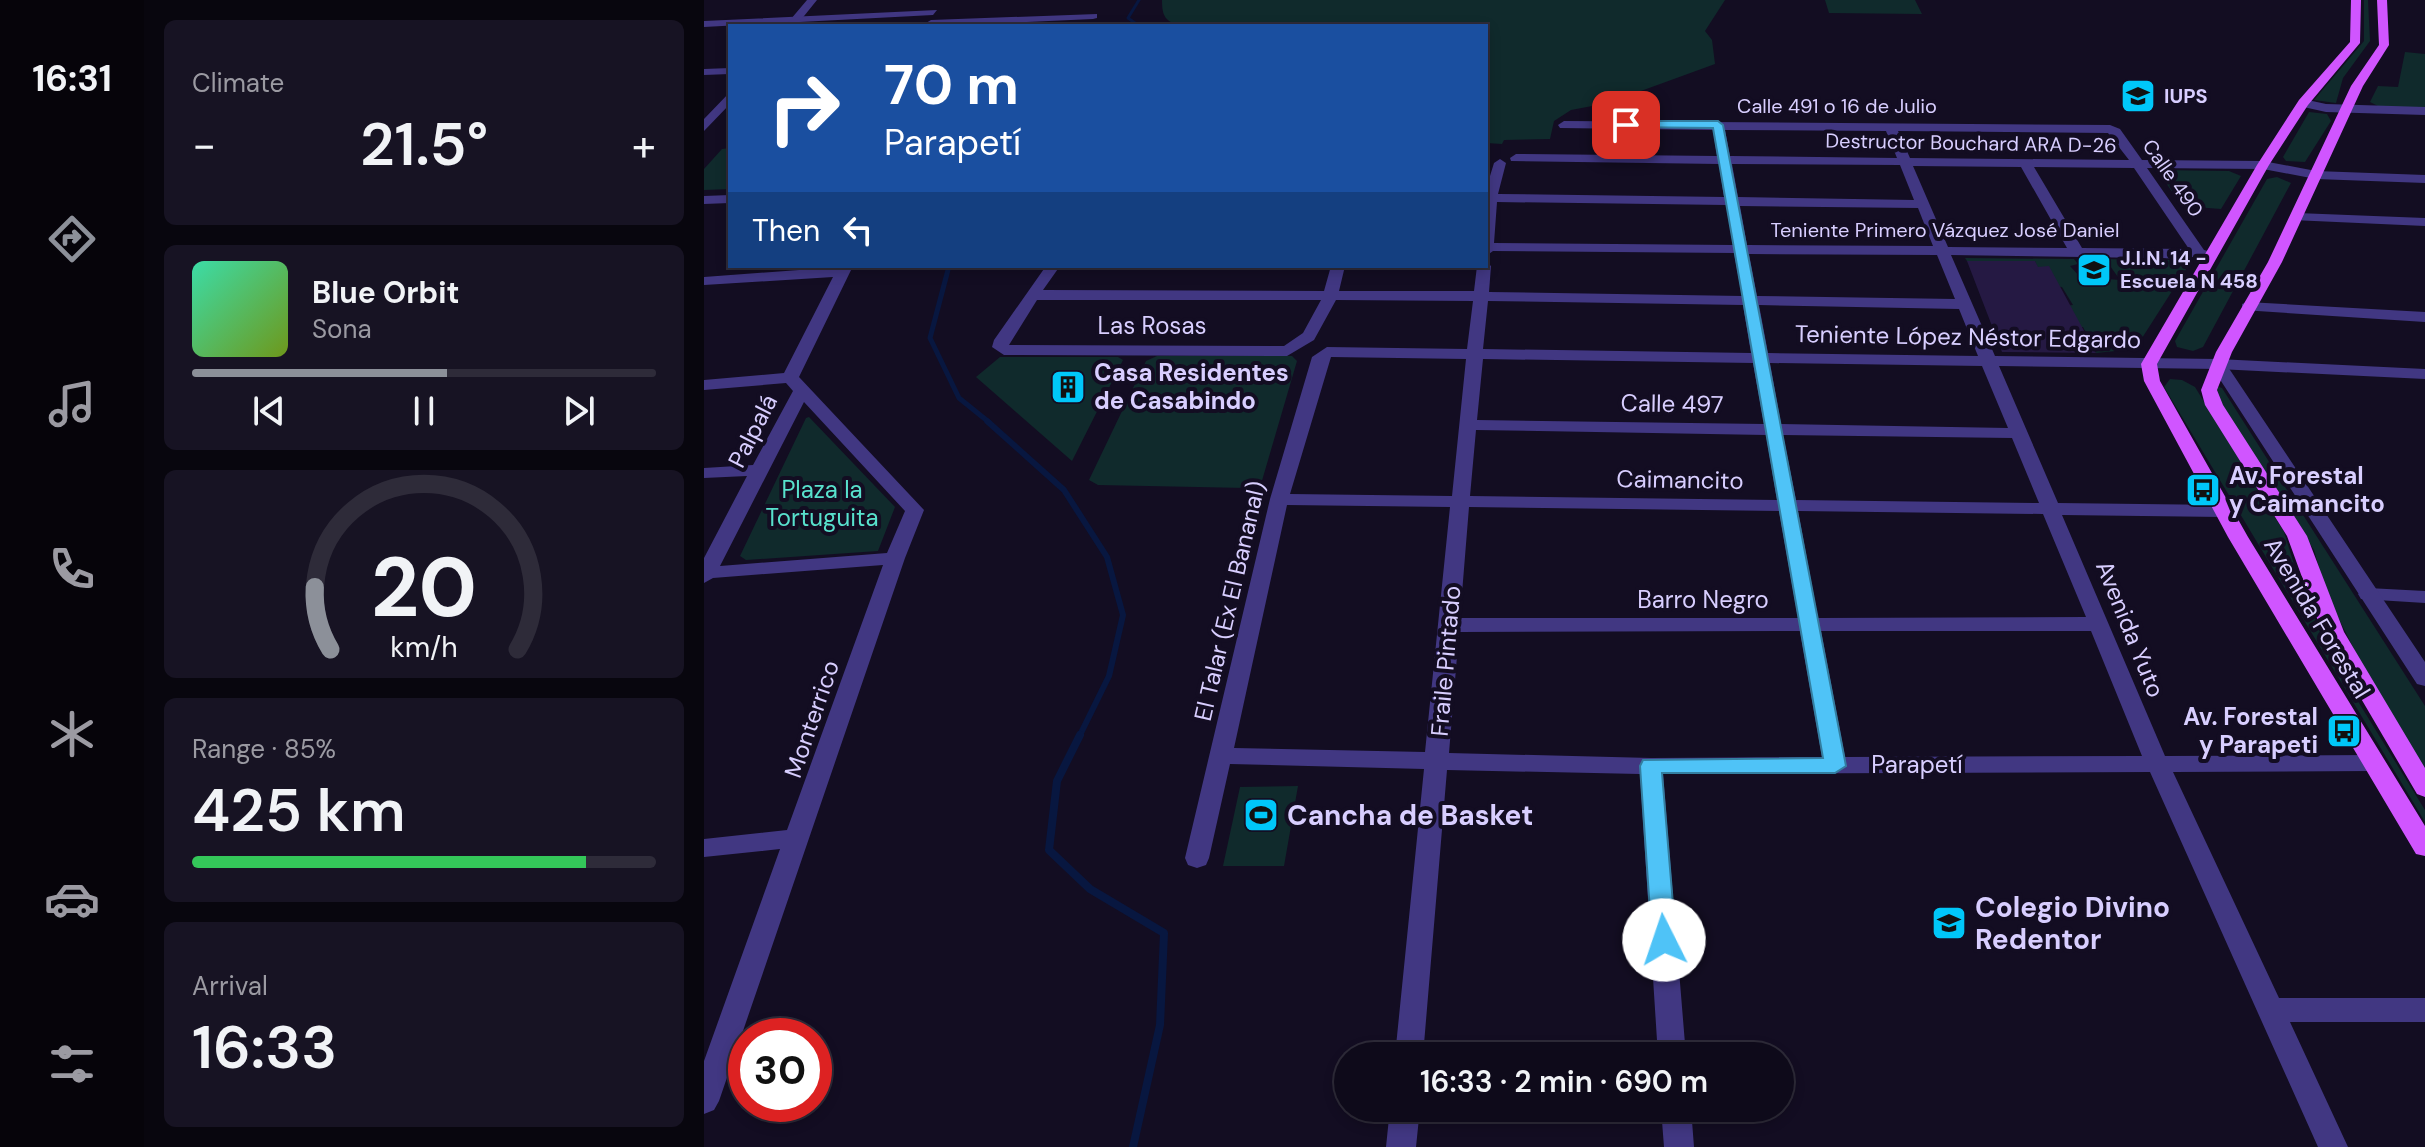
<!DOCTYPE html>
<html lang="en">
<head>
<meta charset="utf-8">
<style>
	:root { --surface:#0e0a1a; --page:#171323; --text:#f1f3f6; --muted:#9b9aa2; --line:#2e2b39; --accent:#8c9099 }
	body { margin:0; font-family:"DM Sans",sans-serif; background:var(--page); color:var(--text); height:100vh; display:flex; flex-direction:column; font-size:30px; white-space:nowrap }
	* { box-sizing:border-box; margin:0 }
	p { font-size:26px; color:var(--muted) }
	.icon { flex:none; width:44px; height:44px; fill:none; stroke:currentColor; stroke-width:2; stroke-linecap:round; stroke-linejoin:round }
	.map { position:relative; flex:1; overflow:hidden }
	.side { display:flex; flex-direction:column; gap:20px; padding:20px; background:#08060e; width:560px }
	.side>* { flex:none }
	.banner { position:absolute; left:24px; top:24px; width:760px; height:244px; border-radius:0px; box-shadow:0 4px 12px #0003,0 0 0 2px var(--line); background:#1a4fa0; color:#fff; overflow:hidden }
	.speed { position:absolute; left:24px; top:1018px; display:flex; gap:16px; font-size:40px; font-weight:700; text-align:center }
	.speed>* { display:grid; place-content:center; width:104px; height:104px; border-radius:50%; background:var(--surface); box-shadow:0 4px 12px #0003,0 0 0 2px var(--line); line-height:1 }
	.speed .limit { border:12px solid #d22; background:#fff; color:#111 }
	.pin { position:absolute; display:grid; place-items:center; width:68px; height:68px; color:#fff; margin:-34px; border-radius:16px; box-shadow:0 4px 12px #0006 }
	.me { position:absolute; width:88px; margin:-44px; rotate:356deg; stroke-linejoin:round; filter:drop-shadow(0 0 6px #0008) }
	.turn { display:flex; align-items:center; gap:28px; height:168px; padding:0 24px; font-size:36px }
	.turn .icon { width:104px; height:104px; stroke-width:2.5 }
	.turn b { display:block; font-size:56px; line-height:68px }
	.then { display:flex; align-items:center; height:76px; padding:0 24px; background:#0003; gap:16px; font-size:30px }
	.big { font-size:60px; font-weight:600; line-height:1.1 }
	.side .widget { flex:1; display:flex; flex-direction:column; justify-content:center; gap:12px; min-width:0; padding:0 28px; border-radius:12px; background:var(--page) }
	.side .dial { align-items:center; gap:0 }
	.dial svg { height:208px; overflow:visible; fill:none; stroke:var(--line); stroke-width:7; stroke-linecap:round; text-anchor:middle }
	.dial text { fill:var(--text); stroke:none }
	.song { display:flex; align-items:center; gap:24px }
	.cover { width:96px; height:96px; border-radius:12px; background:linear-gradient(135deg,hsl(160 70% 55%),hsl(80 70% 35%)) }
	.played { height:8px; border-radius:4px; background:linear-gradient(90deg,var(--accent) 55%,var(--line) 55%) }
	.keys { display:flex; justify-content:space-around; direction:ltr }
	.heat { display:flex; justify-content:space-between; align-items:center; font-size:44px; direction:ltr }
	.charge { height:12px; border-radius:6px; background:linear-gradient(90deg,#34c759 85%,var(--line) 0) }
	.trip { position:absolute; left:630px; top:1042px; width:460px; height:80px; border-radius:40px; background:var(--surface); box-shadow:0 4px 12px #0003,0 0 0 2px var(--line); font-weight:600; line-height:80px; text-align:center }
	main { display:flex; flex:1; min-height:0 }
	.tabs { display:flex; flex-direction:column; width:144px; justify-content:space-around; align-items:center; background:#06040a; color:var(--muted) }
	.tabs .icon { width:56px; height:56px }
	.tabs .active { color:var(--accent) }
	.tabs b { font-size:36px; color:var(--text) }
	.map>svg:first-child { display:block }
	.green { fill:#102a2c }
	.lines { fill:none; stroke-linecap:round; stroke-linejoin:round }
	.stream-far3 { stroke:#081740; stroke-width:3 }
	.stream-far2 { stroke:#081740; stroke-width:5 }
	.stream-far1 { stroke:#081740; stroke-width:6 }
	.stream { stroke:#081740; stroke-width:8 }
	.building { fill:#251943 }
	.minor { fill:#413782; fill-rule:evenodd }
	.tertiary { fill:#413782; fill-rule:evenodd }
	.primary { fill:#d055ff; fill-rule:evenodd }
	.route { fill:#4fc3f7; stroke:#337fa1; stroke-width:2 }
	.labels { text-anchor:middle; stroke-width:8; stroke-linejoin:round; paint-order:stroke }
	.far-poi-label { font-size:20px; font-weight:bold; fill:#d8ceff; stroke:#130d22; text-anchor:start }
	.far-street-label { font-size:20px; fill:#d8ceff; stroke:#130d22 }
	.street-label { font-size:24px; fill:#d8ceff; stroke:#130d22 }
	.poi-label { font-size:24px; font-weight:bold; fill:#d8ceff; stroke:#130d22; text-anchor:start }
	.park-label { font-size:24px; fill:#58e1cd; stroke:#130d22 }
	.near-poi-label { font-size:28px; font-weight:bold; fill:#d8ceff; stroke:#130d22; text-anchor:start }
</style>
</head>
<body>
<main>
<nav class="tabs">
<b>16:31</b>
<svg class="icon active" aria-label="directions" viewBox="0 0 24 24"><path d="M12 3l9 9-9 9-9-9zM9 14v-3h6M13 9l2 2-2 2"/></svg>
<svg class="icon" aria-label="music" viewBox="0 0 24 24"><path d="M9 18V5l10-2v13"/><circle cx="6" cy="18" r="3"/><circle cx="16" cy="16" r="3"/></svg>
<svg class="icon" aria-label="phone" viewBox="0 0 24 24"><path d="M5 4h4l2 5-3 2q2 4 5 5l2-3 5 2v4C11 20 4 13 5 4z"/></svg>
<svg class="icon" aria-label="climate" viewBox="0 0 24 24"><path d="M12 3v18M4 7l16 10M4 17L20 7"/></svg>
<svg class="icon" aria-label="car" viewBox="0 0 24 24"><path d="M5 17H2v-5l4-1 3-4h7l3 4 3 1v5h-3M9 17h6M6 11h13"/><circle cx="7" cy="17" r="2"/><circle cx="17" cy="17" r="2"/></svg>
<svg class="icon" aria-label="filters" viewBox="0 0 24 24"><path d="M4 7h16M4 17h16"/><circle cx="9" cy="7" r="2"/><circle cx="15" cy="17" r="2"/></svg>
</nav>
<section class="side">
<div class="widget"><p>Climate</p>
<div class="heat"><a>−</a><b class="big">21.5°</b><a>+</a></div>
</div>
<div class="widget">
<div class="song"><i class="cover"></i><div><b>Blue Orbit</b><p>Sona</p></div></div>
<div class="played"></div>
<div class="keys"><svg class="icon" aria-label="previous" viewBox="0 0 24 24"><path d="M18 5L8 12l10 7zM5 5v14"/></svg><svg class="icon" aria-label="pause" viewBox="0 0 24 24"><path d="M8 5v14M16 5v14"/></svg><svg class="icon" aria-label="next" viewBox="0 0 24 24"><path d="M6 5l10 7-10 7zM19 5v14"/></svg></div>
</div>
<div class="widget dial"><svg viewBox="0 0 100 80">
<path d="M14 69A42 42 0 1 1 86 69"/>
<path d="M14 69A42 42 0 0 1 8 45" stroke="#8c9099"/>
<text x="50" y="56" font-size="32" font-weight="700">20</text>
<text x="50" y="72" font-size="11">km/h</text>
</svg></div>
<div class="widget"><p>Range · 85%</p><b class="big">425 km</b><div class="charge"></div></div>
<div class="widget"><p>Arrival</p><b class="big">16:33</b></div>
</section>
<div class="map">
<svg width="1721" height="1147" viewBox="0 0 1721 1147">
	<rect width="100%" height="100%" fill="#130d22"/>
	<path class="green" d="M458,0h563l-20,31 7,9 3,24 -107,39 -37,7 -17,11 -4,18 -46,1 -2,4 -16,-1v-117h-306c-15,-5 -18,-10 -18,-26z
		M1121,0h90l7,14 -93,-1z
		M1660,0h4l2,41 -27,37 -7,25 -22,-3 50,-59z
		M1701,52l20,2v54l-45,-1 -10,-5 8,-16 20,1z
		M1605,112l18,2 4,7 -26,41 -19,-1 -3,-4z
		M26,148v41l-26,1v-21l18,-20z
		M1453,170l72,1 12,5 -20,33 -39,-3z
		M1573,177l14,6 -88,164 -10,4 -16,-4 -2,-6 92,-162z
		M1261,258l109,1 4,5 -8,2 10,11 40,3 -12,-17h-16l-2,-4 92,1 8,3 -55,86 -39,4 -13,-26h-6l-12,-21 8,-1 -11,-18 -18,-1 -9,-25h-68z
		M453,356h135l5,5 -36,123 -14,4 -149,-3 -9,-5 57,-119z
		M296,357h118l5,3 -51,101 -96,-84z
		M1466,379l12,1 13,7 89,145 21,67 46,91 74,120v12l-261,-435z
		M1512,386l6,2 203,318v65l-58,-96 -40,-80 -13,-45 -91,-142z
		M105,417l86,90 -17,44 -132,9 -6,-4 66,-138z
		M594,786l-14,80h-61l17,-79z"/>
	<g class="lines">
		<path class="stream-far3" d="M435,0l-11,18 11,8"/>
		<path class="stream-far2" d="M245,266l-19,72 29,60 31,25"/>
		<path class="stream-far1" d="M283,421l77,69 43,67 16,58 -14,61 -30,61"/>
		<path class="stream" d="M376,735l-23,46 -8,69 41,39 74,44 -4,92 -27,122"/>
	</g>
	<path class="building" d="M1263,261h68l3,6 11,-1 47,87 -94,-1z"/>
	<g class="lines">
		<path class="minor" d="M233,10l-4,5 -229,12v-6z
			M393,14v4l-4,1 -158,7 -9,-3 5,-3z
			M26,68v6l-26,1v-6z
			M860,121l546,4 10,4 22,31 121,1 53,10 109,4v8l-109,-4 -53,-10 -116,-1 57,82 12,3v6l-265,-4 44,101 223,3 207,10v10l-207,-10 -219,-3 59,137 165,2 9,6 -9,6 -161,-2 103,241 208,-1 8,2 4,6 -4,6 -8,2 -200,1 106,226h146v24h-135l58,125h-30l-168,-375 -487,2 23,282h-28l-18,-282 -193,-4 -24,286h-28l29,-287 -194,-5 -21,94 -3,7 -9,3 -9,-3 -3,-7 85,-359 42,-142 15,-10 140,2 6,-48 -137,-1 -22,40 -27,16 -283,-1 -12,-8 2,-7 52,-74h14l-17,24 281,1 7,-25h14l-6,25h135l3,-25h9v-4l5,4 -2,26 253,4 -8,-43 -241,-2 -7,5v-67l8,-26 6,-4 6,4 -8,31 226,3 -5,-33 -208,-3 -1,-3 6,-4 201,2 -4,-26 -153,-2 -2,-3zM1021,130l161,1 11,27 -167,-2zM1194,131l210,2 21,27 -219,-2zM1028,164l168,1 14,35 -176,-3zM1209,166l108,1 46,81 -119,-1zM1330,167l100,1 55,81 -107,-1zM793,202l229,3 7,40 -239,-2zM1036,206l178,2 15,38 -186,-1zM1045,254l188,1 18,44 -198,-3zM333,300h284l-18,33 -19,13 -275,-1zM784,301l255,4 8,48 -268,-4zM1055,305l200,4 19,47 -210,-3zM627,357l135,2 -14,137 -162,-2zM779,359l270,4 11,61 -287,-4zM1066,363l212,3 26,62 -227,-4zM772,430l290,5 11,65 -307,-4zM1079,435l229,3 27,65 -243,-3zM583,505l163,2 -25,245 -191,-4zM765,507l310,4 19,107h-338zM1094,511l245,3 43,103 -268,1zM1096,631l22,126 -171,1 -202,-5 10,-121zM1117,631h270l51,125 -297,1z
			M26,195v8l-26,1v-8z
			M1593,213l128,5v8l-133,-6v-6z
			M149,266l-54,111 125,133 -19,48 -186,543 -5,9 -10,4v-53l76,-212 -76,8v-18l83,-9 96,-265 -170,13 -9,5v-25l43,-82 -43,2v-10l49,-3 40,-74 -7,-8 -82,7v-10l80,-7 49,-96 -129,8v-8zM100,402l101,109 -18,42 -167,13z
			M1543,302l178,10v10l-183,-12v-6z
			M1664,588l57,3v12l-64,-4 -3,-5z
			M686,1108h30l-4,39h-30z
			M957,1108h30l3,39h-30z"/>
		<path class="tertiary" d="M103,0h10l-21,26h-11z
			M26,92v12l-26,27v-12z
			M1599,99l23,5 99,3v8l-99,-3 -27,-6v-6z
			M1514,359l8,5 199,298v24l-8,-2 -207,-320z"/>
		<path class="primary" d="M1647,0h10l-1,43 -52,62 -39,60 -112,199 3,17 88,156 177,289v30l-9,-2 -188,-317 -84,-156 -3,-17 116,-199 42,-65 51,-58z
			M1673,0h10l2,45 -26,41 -81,176 -50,90 -15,38 6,15 84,131 37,96 81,136v29l-8,-3 -95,-162 -35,-96 -82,-131 -4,-15 15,-38 52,-90 83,-176 28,-41z"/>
	</g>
	<path class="route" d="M922,121h92l5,4 123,641 -11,7h-173l14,167 -4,7 -8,2 -9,-2 -3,-7 -12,-174 3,-6 180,-2 -110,-630 -91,-1z"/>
	<defs>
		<g id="school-square" transform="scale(1.8)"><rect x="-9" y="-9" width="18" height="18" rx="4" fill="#00c7f9" stroke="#130d22"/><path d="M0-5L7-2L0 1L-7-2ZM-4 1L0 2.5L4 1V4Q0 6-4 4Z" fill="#111"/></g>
		<g id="building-square" transform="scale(1.8)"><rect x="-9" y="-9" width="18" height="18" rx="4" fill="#00c7f9" stroke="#130d22"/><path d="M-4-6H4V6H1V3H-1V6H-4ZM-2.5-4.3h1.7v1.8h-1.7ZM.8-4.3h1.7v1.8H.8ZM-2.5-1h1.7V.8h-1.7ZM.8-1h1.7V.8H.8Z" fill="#111"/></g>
		<g id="bus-square" transform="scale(1.8)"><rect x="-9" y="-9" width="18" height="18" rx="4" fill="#00c7f9" stroke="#130d22"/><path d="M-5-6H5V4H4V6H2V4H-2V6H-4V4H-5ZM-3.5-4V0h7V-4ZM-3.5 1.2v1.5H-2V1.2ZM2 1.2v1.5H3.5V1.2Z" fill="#111"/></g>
		<g id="stadium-square" transform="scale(1.8)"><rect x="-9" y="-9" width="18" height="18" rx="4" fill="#00c7f9" stroke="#130d22"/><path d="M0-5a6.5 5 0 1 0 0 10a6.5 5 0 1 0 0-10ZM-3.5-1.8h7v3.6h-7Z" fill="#111"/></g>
	</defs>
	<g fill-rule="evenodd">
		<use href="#school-square" x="1434" y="96"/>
		<use href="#school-square" x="1390" y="270"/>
		<use href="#building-square" x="364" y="387"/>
		<use href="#bus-square" x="1499" y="490"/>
		<use href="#bus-square" x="1640" y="731"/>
		<use href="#stadium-square" x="557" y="815"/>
		<use href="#school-square" x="1245" y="923"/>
	</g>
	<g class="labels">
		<g class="far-poi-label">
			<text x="1460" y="103">IUPS</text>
			<text x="1416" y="265">J.I.N. 14 -<tspan x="1416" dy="23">Escuela N 458</tspan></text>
		</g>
		<g class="far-street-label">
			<text x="1133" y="113">Calle 491 o 16 de Julio</text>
			<text transform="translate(1267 143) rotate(1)" y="7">Destructor Bouchard ARA D-26</text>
			<text transform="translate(1469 178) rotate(55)" y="7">Calle 490</text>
			<text x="1241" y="237">Teniente Primero Vázquez José Daniel</text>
		</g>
		<g class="street-label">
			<text x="448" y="334">Las Rosas</text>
			<text transform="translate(1264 337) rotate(1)" y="8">Teniente López Néstor Edgardo</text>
			<text transform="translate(968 404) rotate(1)" y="8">Calle 497</text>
			<text transform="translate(49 431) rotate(-63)" y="8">Palpalá</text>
			<text transform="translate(976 480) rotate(1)" y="8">Caimancito</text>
			<text x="999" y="608">Barro Negro</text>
			<text transform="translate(526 601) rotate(-77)" y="8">El Talar (Ex El Bananal)</text>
			<text transform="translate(1613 618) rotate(59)" y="8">Avenida Forestal</text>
			<text transform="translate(1426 629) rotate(68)" y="8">Avenida Yuto</text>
			<text transform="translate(742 661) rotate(-85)" y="8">Fraile Pintado</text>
			<text transform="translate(108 719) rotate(-71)" y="8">Monterrico</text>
			<text x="1213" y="773">Parapetí</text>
		</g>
		<g class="poi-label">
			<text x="390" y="381">Casa Residentes<tspan x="390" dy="28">de Casabindo</tspan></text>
			<text x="1525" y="484">Av. Forestal<tspan x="1525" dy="28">y Caimancito</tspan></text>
			<text x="1614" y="725" text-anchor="end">Av. Forestal<tspan x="1614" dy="28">y Parapeti</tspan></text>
		</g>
		<g class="park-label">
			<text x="118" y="498">Plaza la<tspan x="118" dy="28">Tortuguita</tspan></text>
		</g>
		<g class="near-poi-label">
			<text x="583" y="825">Cancha de Basket</text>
			<text x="1271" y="917">Colegio Divino<tspan x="1271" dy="32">Redentor</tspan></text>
		</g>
	</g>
</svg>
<div class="speed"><div class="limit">30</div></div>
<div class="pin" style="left:922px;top:125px;background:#d93025"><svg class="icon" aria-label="arrive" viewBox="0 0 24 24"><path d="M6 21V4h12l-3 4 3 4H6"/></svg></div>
<svg class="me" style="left:960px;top:940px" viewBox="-20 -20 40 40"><circle r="19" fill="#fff"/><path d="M0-13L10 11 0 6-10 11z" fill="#4fc3f7"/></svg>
<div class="trip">16:33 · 2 min · 690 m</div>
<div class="banner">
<div class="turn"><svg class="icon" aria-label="right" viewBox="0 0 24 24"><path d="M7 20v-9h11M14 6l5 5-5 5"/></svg><div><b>70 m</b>Parapetí</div></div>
<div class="then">Then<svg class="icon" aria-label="left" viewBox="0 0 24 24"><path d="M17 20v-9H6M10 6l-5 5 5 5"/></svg></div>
</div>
</div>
</main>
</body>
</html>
